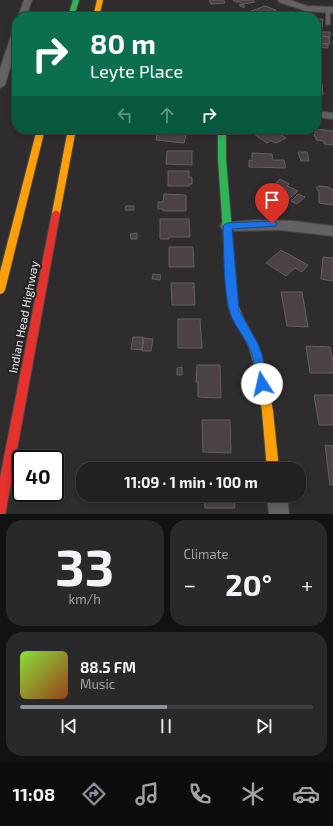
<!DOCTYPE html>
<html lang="en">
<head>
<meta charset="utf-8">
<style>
	:root { --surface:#222122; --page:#2a292a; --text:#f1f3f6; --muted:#a2a3a5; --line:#3f3e40; --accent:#8c9099 }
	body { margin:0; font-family:"Exo 2",sans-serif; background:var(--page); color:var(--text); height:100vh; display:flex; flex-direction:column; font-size:15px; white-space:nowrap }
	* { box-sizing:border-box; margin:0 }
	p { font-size:13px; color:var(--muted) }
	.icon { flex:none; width:22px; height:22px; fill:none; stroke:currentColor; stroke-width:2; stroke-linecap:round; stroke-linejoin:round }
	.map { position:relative; height:514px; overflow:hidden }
	.details { display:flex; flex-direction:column; gap:6px; padding:6px; background:#131213; flex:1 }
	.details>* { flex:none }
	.banner { position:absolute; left:12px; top:12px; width:309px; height:122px; border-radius:16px; box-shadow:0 2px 6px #0003,0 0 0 1px var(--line); background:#0b6e4f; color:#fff; overflow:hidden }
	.speed { position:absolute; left:12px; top:450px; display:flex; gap:8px; font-size:20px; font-weight:700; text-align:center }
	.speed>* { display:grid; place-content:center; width:52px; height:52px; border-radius:50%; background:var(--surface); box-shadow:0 2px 6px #0003,0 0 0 1px var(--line); line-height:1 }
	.speed .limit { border:2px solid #111; border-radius:6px; background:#fff; color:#111 }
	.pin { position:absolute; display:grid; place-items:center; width:34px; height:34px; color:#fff; margin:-41px -17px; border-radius:50% 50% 50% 0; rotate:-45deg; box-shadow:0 0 4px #0007 }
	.pin .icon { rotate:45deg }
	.me { position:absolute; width:44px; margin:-22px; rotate:350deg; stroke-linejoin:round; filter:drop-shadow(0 0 3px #0008) }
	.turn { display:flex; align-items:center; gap:14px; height:84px; padding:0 12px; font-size:18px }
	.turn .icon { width:52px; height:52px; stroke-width:2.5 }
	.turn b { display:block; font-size:28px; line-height:34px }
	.lanes { display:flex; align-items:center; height:38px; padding:0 12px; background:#0003; justify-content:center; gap:20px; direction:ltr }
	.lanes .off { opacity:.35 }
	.big { font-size:30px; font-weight:700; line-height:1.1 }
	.details .tile { flex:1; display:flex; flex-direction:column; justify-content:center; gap:6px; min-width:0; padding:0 14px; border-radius:16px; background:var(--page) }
	.details .dial { align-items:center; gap:0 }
	.dial b { font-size:52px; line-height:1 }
	.song { display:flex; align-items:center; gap:12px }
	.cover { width:48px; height:48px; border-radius:6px; background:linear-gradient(135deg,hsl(90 70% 55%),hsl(20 70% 35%)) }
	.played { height:4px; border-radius:2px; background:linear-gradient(90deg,var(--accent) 50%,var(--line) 50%) }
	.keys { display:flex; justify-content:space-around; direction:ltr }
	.heat { display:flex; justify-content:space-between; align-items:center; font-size:22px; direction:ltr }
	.details .tiles { flex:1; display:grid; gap:6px; grid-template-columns:1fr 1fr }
	.tile:last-child { grid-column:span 2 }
	.trip { position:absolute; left:76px; top:462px; width:230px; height:40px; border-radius:16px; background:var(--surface); box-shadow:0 2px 6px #0003,0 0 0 1px var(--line); font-weight:700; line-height:40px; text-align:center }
	.tab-bar { display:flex; height:64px; justify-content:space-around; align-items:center; background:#0e0d0e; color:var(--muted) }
	.tab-bar .icon { width:28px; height:28px }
	.tab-bar .on { color:var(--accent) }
	.tab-bar b { font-size:18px; color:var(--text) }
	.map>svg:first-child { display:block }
	.building { fill:#4c4246; stroke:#636061 }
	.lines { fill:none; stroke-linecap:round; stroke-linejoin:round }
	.lane-casing { stroke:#494748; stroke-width:2 }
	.street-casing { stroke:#494748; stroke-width:2 }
	.fast-casing { stroke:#494748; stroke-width:2 }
	.slow-casing { stroke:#494748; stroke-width:2 }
	.jam-casing { stroke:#494748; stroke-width:2 }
	.lane { fill:#636162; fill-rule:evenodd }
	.street { fill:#636162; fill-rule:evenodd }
	.fast { fill:#30b455; fill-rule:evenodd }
	.slow { fill:#ff9f0a; fill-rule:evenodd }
	.jam { fill:#e5322d; fill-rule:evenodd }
	.route { fill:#1a73e8; stroke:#114b97 }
	.labels { text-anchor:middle; stroke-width:4; stroke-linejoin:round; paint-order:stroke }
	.street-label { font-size:12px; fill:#e9e6e8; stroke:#252124 }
</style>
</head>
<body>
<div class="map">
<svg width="333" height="514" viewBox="0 0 333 514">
	<rect width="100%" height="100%" fill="#2e2c2d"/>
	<path class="building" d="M209,0h15l1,3 -14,1z
		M233,0h20l2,2 -12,2 2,3h-3l-3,-2 4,-1 -3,-2h-4z
		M265,6l11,4 -16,7 -10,-2 3,-1 -4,-2z
		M284,12l15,4 -20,1z
		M235,13l7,4h-16h1l-1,-2z
		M316,19h7l-1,9 -6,-1z
		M321,32h9v5l-9,-1z
		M316,36l13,1 1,7 -14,-1z
		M317,43l11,1v4l-11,-1z
		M316,83l6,1 1,11h-7z
		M155,129l32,2 -3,12 -28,-3 1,-6h-3z
		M264,129h8l14,9 -10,5 -5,-2 -4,2 -13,-9z
		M316,129l17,2v14l-9,-1v-3l-8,-1v-3l-2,-1z
		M167,151h25v14l-26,-1z
		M298,152h9l2,9h-8z
		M252,153l20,1 1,6h11l2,8 -37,-1v-7l3,1z
		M168,171h21v6h3v7h-3v2h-21z
		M280,179l9,5 -2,2 11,5 -13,11 -19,-10z
		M319,186l10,1v2h4v-1v17l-14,-2v-12l-2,-1v-3z
		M164,194l22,1v16h-23v-2h-5v-7h5z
		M298,194l7,3 -8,7 -6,-3z
		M126,206h8v4h-9z
		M160,219h29l1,18h-21v2h-9z
		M137,233v6h-6l-1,-5z
		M169,247h24l1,20h-25z
		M281,250l27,15 -6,7 -7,-4 -9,8 -20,-13z
		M323,257l10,1v23l-12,-2z
		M153,274l8,1 -1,5 -8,-1z
		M171,283h23l1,22h-23z
		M281,292h21l6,35 -21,-1z
		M178,319h22l2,29h-24z
		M133,337h10l-1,13 -11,-1z
		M144,338l9,1 -2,12h-9z
		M306,346l24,1 3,15v11h-23z
		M197,365h23l1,33 -23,-1v-15h-2z
		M182,367v8h-5v-7z
		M314,395h19v30h-14z
		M202,420h28l1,33 -28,-1z
		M325,445l8,1v39h-3z
		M204,495h30l1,13h-30z"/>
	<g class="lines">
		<g class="lane-casing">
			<path id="lane" d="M326,9l4,1v14l-2,1 -2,-1z"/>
		</g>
		<g class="street-casing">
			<path id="street" d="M24,0h8l-6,17h-8z
				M278,0h12l17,6 26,1v6l-27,-2 -27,-9z
				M17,27v18l-12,40 -5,3v-19l13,-39z
				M316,111l17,2v6l-17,-2z
				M254,220l39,1 40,5v10l-53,-6 -53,1 -5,-2 -2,-3 2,-3z
				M267,495h20l2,19h-20z"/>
		</g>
		<g class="fast-casing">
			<path id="fast" d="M73,0h6l-5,17h-6z
				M218,129h8v30l12,145 -2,3h-6l-2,-3 -10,-145z"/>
		</g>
		<g class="slow-casing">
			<path id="slow" d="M97,0h6l-4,17h-6z
				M37,129h8l-40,161 -2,3 -3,1v-22z
				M68,129h8l-16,84 -4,3 -4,-3z
				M233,300l3,1 7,16 16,30 6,21 8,43 6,58h-12l-5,-58 -7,-43 -6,-21 -19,-36 -2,-7 2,-3z"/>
		</g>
		<g class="jam-casing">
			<path id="jam" d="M56,210l4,3 -54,297 -1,4h-5v-36l52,-265z"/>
		</g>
		<use href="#lane" class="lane"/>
		<use href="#street" class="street"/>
		<use href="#fast" class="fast"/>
		<use href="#slow" class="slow"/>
		<use href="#jam" class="jam"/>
	</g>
	<path class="route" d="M272,221l4,1 1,2 -1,2 -44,3 7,81 19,34 4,11 6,29 -2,3 -4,1 -3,-1 -2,-3c-2,-13 -3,-28 -9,-39 -6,-12 -16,-22 -19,-36 -6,-24 -5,-57 -6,-83l4,-3z"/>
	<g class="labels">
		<g class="street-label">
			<text transform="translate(24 317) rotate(-79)" y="4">Indian Head Highway</text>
		</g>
	</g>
</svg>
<div class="speed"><div class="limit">40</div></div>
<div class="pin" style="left:272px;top:224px;background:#d93025"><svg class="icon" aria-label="arrive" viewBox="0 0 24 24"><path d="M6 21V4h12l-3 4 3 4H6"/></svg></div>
<svg class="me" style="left:262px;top:384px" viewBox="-20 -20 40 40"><circle r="19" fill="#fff"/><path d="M0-13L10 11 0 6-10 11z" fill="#1a73e8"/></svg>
<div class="trip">11:09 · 1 min · 100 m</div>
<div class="banner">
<div class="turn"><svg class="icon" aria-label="right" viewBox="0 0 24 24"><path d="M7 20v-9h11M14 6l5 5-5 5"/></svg><div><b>80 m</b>Leyte Place</div></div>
<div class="lanes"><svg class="icon off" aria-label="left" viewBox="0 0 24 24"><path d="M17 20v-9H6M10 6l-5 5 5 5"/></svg><svg class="icon off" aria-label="ahead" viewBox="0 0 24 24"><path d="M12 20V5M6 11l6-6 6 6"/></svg><svg class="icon" aria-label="right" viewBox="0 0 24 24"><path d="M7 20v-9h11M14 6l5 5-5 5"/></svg></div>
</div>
</div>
<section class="details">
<div class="tiles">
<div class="tile dial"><b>33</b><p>km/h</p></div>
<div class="tile"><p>Climate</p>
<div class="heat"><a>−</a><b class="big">20°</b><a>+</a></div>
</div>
<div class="tile">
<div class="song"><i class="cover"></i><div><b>88.5 FM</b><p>Music</p></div></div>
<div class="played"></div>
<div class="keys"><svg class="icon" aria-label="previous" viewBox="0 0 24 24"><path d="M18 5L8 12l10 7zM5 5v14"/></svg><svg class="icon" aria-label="pause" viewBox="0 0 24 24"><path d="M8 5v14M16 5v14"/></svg><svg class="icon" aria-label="next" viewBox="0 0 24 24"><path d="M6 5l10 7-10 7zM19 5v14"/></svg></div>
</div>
</div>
</section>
<nav class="tab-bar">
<b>11:08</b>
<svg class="icon on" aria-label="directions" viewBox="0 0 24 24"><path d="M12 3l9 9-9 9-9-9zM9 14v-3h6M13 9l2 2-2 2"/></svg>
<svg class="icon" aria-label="music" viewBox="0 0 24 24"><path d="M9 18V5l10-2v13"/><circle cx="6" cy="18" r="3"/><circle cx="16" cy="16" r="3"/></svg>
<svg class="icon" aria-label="phone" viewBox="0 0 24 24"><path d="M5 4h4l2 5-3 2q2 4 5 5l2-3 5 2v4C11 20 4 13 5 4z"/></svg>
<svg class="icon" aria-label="climate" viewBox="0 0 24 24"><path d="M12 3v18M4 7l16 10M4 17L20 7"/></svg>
<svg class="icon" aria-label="car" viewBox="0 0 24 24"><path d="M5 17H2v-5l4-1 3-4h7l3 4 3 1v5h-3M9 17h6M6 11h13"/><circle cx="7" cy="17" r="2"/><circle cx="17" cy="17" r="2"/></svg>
</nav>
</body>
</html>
